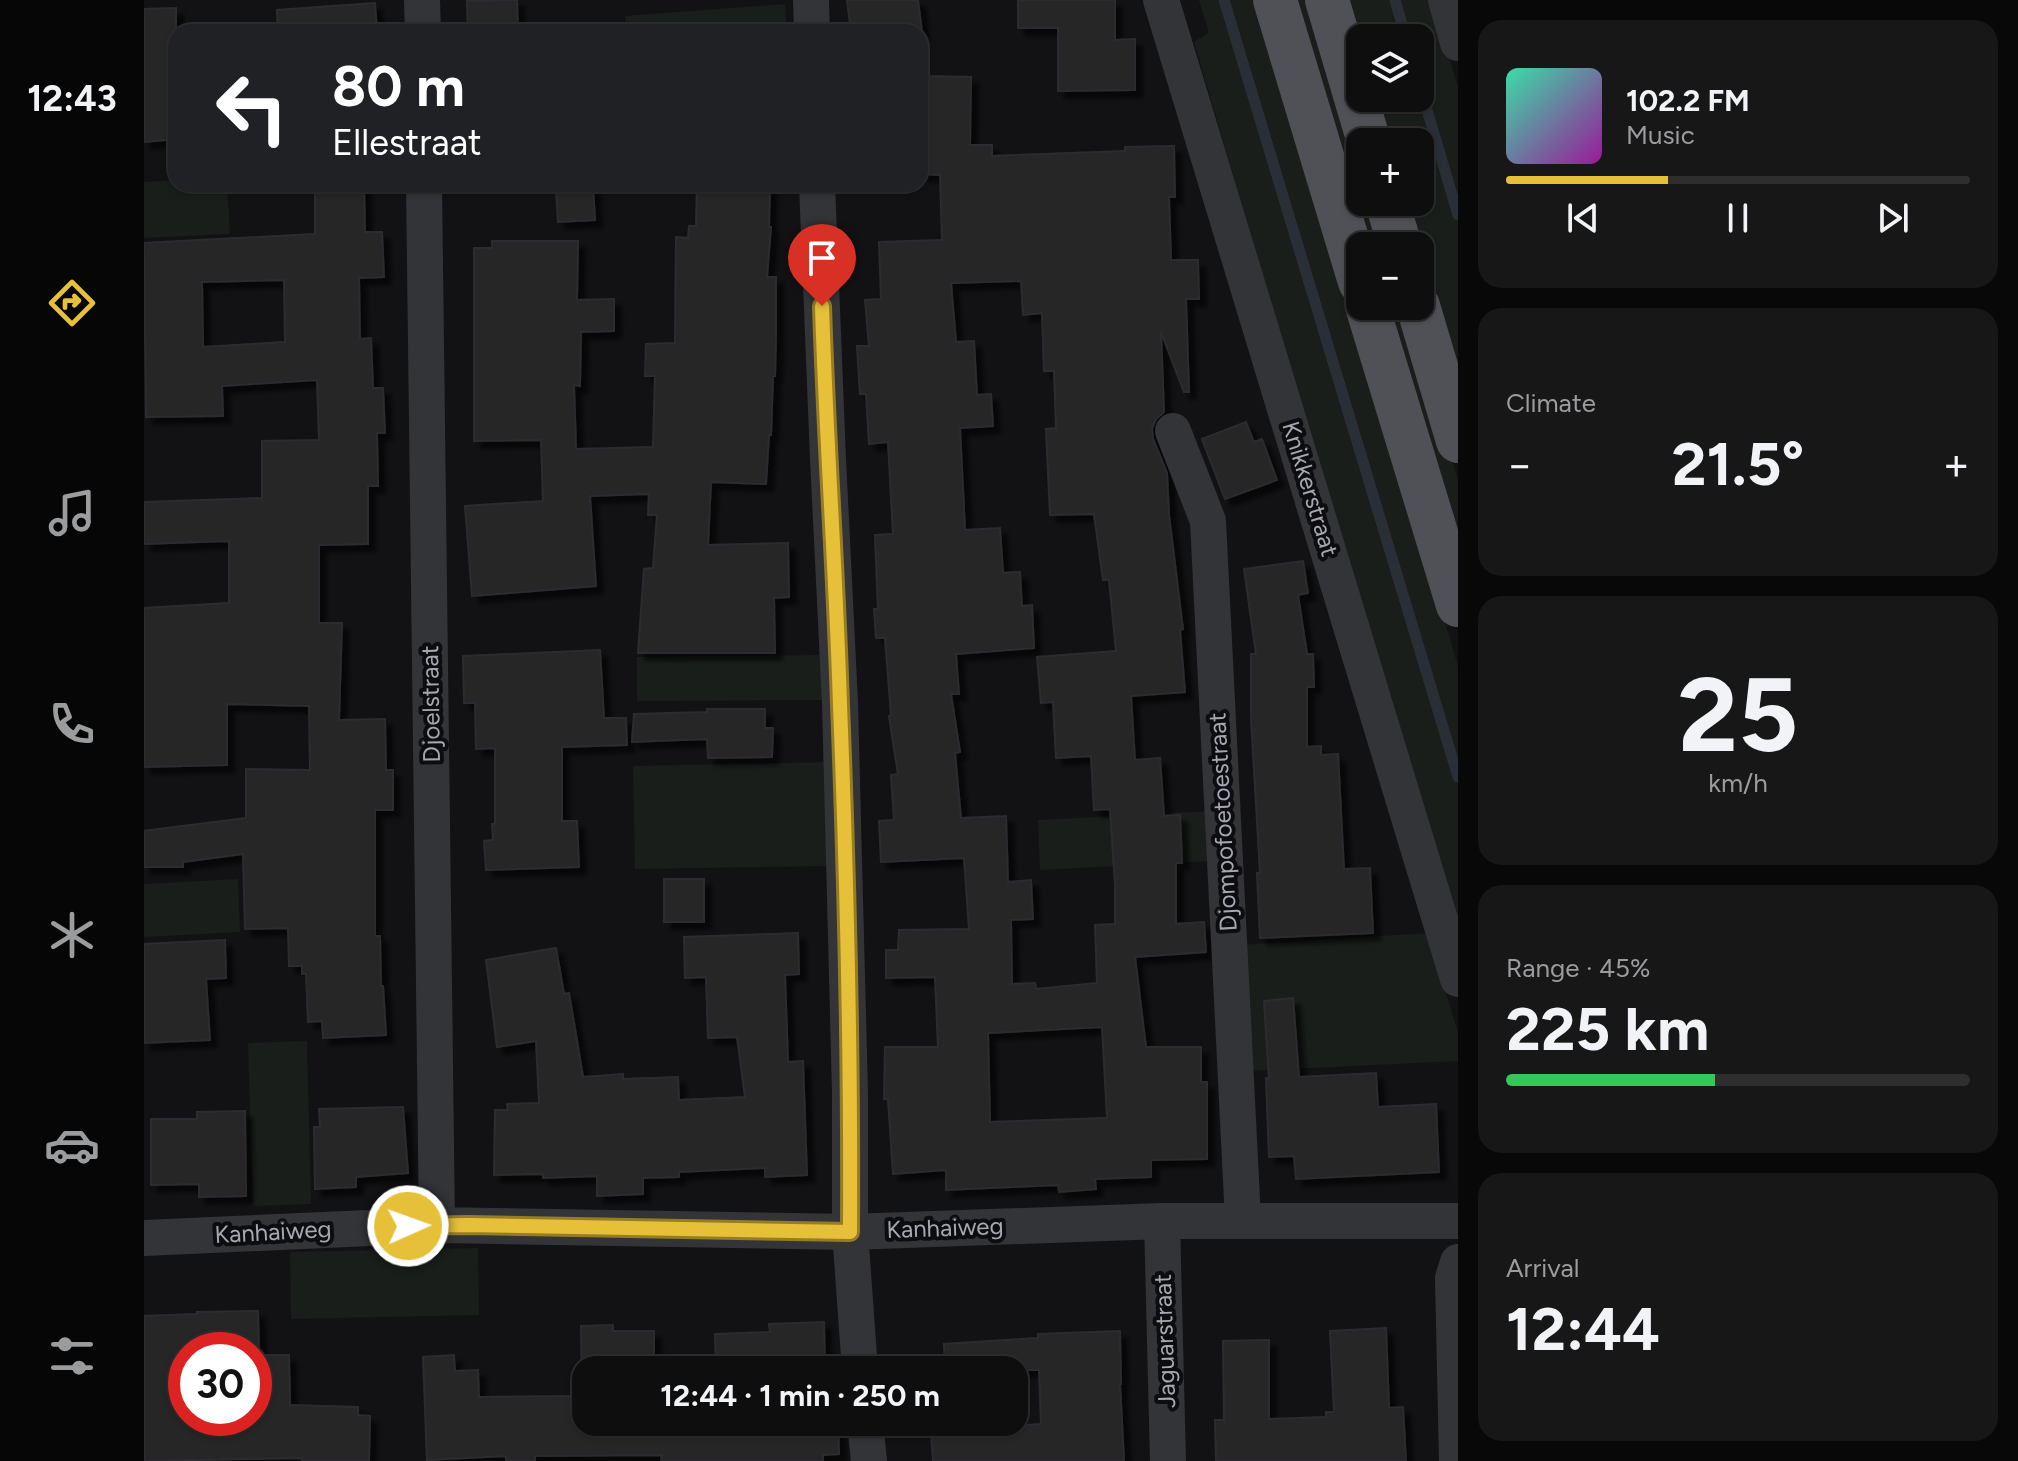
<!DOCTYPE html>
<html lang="en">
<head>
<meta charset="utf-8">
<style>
	:root { --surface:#0e0e0f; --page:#171718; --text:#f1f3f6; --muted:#9b9c9e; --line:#2e2e2f; --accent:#e6c038 }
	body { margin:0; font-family:Figtree,sans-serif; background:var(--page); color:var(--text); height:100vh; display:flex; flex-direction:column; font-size:30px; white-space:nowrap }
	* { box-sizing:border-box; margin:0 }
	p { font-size:26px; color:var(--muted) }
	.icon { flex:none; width:44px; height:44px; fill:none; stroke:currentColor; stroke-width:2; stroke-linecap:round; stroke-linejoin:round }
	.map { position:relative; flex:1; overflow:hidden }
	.side { display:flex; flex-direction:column; gap:20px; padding:20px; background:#080808; width:560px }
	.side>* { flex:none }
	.hud { position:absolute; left:24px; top:24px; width:760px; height:168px; border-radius:24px; box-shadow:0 2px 6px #0004,0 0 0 2px var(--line); background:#202124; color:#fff; overflow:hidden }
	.fabs { position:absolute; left:1202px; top:24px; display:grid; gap:16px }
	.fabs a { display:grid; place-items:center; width:88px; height:88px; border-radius:16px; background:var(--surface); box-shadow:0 2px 6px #0004,0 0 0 2px var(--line); font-size:40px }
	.speed { position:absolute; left:24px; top:1332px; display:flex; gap:16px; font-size:40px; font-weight:700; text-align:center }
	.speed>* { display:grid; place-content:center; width:104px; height:104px; border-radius:50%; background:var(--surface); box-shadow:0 2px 6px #0004,0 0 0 2px var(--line); line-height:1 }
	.speed .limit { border:12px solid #d22; background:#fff; color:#111 }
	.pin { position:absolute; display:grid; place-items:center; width:68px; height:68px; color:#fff; margin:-82px -34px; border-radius:50% 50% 50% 0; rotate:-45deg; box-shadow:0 0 8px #0007 }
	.pin .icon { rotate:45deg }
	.me { position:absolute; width:88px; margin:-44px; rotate:88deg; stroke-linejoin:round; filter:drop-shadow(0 0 6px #0008) }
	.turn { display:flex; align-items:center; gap:28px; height:168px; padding:0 32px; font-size:36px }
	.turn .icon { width:104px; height:104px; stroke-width:2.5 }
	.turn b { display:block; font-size:56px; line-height:68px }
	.big { font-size:60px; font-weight:700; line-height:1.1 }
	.side .widget { flex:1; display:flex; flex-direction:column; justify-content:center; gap:12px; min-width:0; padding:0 28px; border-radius:24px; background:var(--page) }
	.side .dial { align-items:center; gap:0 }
	.dial b { font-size:104px; line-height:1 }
	.song { display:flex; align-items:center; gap:24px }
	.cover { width:96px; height:96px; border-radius:12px; background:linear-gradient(135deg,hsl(160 70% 55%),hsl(300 70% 35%)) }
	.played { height:8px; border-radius:4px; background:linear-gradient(90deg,var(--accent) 35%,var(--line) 35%) }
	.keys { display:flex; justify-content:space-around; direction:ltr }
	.heat { display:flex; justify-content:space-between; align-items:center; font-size:44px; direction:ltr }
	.charge { height:12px; border-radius:6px; background:linear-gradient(90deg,#34c759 45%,var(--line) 0) }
	.trip { position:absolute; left:428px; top:1356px; width:456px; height:80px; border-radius:24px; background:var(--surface); box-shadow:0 2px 6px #0004,0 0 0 2px var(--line); font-weight:700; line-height:80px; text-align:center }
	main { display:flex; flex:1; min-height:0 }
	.dock { display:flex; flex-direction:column; width:144px; justify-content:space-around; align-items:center; background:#060606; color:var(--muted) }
	.dock .icon { width:56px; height:56px }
	.dock .on { color:var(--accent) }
	.dock b { font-size:36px; color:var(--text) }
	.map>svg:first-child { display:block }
	.green { fill:#191e1a }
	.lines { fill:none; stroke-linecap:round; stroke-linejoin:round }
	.stream { stroke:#292f36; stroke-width:11 }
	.building { fill:#262528; stroke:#2d2c30; stroke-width:2; fill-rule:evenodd; filter:url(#shadow) }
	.street { stroke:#333438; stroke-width:36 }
	.primary { stroke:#505057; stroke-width:44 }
	.route-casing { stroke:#967d24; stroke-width:20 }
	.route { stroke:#e6c038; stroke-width:14 }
	.labels { text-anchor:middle; stroke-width:8; stroke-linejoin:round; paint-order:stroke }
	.street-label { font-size:24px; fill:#a5a7b3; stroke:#0d0d0f }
</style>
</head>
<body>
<main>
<nav class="dock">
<b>12:43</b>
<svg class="icon on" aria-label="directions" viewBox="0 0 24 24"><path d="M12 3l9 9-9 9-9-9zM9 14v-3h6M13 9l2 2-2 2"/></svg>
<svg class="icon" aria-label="music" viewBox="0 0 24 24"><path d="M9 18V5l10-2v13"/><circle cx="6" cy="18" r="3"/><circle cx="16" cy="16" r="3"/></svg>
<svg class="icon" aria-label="phone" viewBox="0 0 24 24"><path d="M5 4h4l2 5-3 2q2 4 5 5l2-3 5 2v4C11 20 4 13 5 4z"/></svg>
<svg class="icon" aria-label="climate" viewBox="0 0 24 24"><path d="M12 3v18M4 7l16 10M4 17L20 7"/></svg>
<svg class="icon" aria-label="car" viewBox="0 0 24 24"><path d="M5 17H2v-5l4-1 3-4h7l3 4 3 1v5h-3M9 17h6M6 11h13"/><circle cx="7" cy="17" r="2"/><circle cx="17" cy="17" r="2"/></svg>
<svg class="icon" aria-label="filters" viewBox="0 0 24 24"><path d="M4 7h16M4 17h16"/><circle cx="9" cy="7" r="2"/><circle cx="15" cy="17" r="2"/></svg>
</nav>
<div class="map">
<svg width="1314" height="1461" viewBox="0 0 1314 1461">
	<defs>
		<filter id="shadow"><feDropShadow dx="7" dy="7" stdDeviation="2" flood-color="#0009"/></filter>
	</defs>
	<rect width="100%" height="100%" fill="#121214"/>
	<path class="green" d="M1055,0h61l198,666v276l-264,-900 15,-9z
		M1142,0h27l47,153v49h15l13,44h-28z
		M1204,0h84l26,87v282l-50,-167h12v-60h-30l-13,-44h43v-60h-60z
		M641,4l2,28h-161l-1,-16z
		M32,180v4h51l3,50 -86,4v-56z
		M1232,306h30l52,174v88z
		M683,655v45l-190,1v-44z
		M686,762l1,104 -196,3 -2,-103z
		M1067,811l2,50 -173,9 -2,-50z
		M94,879l2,53 -96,5v-53z
		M1284,933l30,100v28l-210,10 -8,-126z
		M163,1041l4,163 -58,2 -5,-163z
		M334,1248l1,67 -188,4 -1,-67z"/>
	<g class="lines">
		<path class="stream" d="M1080,0l234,777
			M1251,0l11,38
			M1276,86l38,129"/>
	</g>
	<path class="building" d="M373,0l1,32h-50l-1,-31z
		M703,0h71l4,32h-71z
		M874,0h97v40l20,-1v51l-77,1v-63h-40z
		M231,3l2,29h-99l-1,-22z
		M32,8v131l-32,3v-133z
		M776,76l51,1 -1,68h22v11l133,-5v-4l49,-1 1,51h-6l2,63h27l1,39h-13l3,93h-5l-23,-60 3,80 -8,7 -4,10 1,10 14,34 2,42 14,114 -3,1 5,62 -54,4 4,64 25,-2 4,58 16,-1 2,48h-6v61l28,-2 2,30 -71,5 11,90h55v35h6v77l-56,1v17l-56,2 1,10 -37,3 -1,-7 -112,5v-20l-53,4 -5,-75h-4l1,-52h53l-3,-70 -49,1v-28h12l1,-20 70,-1 -5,-71 -83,4 -2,-41 15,-1 -3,-45 7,-1 -9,-58 2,-1 -6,-77h-9l-2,-29h4l-3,-74 18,-1 -5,-92 -19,2 -3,-50h-6l-3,-48h12l-4,-46 16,-1 -2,-57 63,-2 -2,-65 -20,-1zM877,281l2,34 19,-2 2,58h10l2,57 -10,1 4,86 44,-1 9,66h6l7,71 -79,6 4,46 12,-1 3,56 35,-2 3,54 16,-1 5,76v39l-20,1 2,58 -61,6 -1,-6 -23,1 -1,-64 22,-1 -2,-39 -23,2 -2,-66 -45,2 -6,-65 5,-1 -9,-58h8l-3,-40 78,-6 -2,-43 -10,1 -2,-34 -17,1 -3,-45 -35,2 -5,-102 33,-2 -2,-32 -14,1 -3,-54 -18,1 -5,-59zM958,1027l5,91 -117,4 -2,-89z
		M171,184h49l1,48h17l2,45 -25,1 1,61 11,-1 2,50h10l2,45h-8l1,53h-10v58l-49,1v78h23l-3,97 46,-1 1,51h7v40h-18v126h5l1,50h2l3,49 -63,3 -1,-17 -14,1 -2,-48h-4v-8h-13l-1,-38 -43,1 -2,-75 -60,8v5h-39v-36l102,-13v-49l64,1 -1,-64 -82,-2v61l-83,2v-159l85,-5v-62l-85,3v-42l118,-4v-57l57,-1 -2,-60 -95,6 1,30 -77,1 -2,-174 171,-9zM140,280l1,62 -82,5 -1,-65z
		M553,184h73l-1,43h2l-4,50h9v59l-1,40h-2l-2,59h-2l-3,49 -55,-2 -3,63 80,-2 1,54 -15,1 1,55h-137l6,-84 9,-1 4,-53h-9l1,-21 -59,2 6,90 -124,10 -7,-90 78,-5 -2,-61 -67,1v-193h18v-7h86l-1,59 37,-1v32l-33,1 -1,54 -6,-1 2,64 77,-2 2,-71h-10l1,-32 29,-1 1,-106 12,1 1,-12h7z
		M449,186l2,34 -37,2 -2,-34z
		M1102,422l8,20 8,-3 15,41 -52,19 -23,-60z
		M1159,561l5,32 -10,2 9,59h6l1,33h-7v60l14,-1v9l17,-1 6,115 26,-1 3,65 -113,5 -3,-65h3l-9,-155v-64h5l-12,-85z
		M456,650l4,68h22l1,27 -65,2v74h15l2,46 -93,3 -2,-29 9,-1 -1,-16h3v-76l-19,1 -1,-46h-11l-1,-47z
		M563,709h58v19h8l-1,29 -64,1 -1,-19 -75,3 2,-28 73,-2z
		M520,879h40v43h-40z
		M654,933l1,41 -14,1 3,87 15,-1 4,114 -42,2v-9l-86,4v5l-36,1v16l-46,2v-20l-54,2v-4l-49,1 1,-65h13l-1,-6 32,-1 -3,-62 -39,6 -11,-87 70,-12 8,46 5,-1 14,84 40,-3v5l55,-2 1,23 66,-3 -8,-60 -29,1 -2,-61 -21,1 -1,-41z
		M81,940l1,38 -20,1 4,61 -66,3v-99z
		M1149,998l6,79 77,-4 2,34 58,-3 3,68 -143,7 -2,-23 -25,1 -3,-79h3l-5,-77z
		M259,1107l5,66 -52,4v10l-41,2 -1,-62h6l-1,-18z
		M101,1111l1,85 -47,1v-13l-48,1v-66h46v-7z
		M114,1311l1,39h-79l1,68h73v-63h35l1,50 68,2v8l12,1 -1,45h-67v-3l-158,3v-145l53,-2v-2z
		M680,1322l1,48h-109l-1,-36 55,-2 -1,-8z
		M469,1325v6h41v39h-68v52h252l1,32 -16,1v6h-162l1,-6 -127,1v5h-29v-5l-79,4 -4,-103 31,-2 1,16 23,-1 1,27 103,-1 -1,-70z
		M1242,1328l3,80 14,-1 3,54h-190l-1,-41h9l-1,-79 46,-1v79l57,-2v-5h8l-4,-81z
		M976,1331l1,53h-1l4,77h-191l-2,-29 110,-8 -2,-54h-94l-1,-26 94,-6v-4z"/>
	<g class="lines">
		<path class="street" d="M278,0l1,32
			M667,0l1,32
			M1017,0l297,979
			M1302,0l12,43
			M280,184l13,1041
			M673,184l11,275 12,244 10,390v139l10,138
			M1029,431l35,90 35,699
			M1018,1221l6,240
			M0,1238l293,-13 413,7 312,-11h296
			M721,1422l4,39
			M1313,1461l-4,-183 5,-16"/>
		<path class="primary" d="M1131,0l85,282
			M1183,0l42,142
			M1243,202l13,44
			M1223,306l91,299
			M1274,306l40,135"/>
	</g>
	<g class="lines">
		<g class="route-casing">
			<path id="route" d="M264,1226l61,-1 381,7c1,-176 -3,-351 -10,-527 -4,-133 -14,-266 -18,-399"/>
		</g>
		<use href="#route" class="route"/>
	</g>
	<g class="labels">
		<g class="street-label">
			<text transform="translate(1166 489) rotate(73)" y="8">Knikkerstraat</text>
			<text transform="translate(287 704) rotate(-91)" y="8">Djoelstraat</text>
			<text transform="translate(1079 822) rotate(-93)" y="8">Djompofoetoestraat</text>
			<text transform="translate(801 1228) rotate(-2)" y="8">Kanhaiweg</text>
			<text transform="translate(129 1232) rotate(-3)" y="8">Kanhaiweg</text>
			<text transform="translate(1021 1341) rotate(-92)" y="8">Jaguarstraat</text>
		</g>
	</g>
</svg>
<div class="fabs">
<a><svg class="icon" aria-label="layers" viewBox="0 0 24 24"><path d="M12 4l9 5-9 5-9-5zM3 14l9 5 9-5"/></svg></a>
<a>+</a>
<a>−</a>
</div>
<div class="speed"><div class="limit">30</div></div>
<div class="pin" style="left:678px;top:306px;background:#d93025"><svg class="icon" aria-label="arrive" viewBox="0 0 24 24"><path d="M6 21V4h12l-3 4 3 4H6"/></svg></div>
<svg class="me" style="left:264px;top:1226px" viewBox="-20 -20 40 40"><circle r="17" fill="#e6c038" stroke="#fff" stroke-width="3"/><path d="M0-11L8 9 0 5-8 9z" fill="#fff"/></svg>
<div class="trip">12:44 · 1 min · 250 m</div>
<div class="hud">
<div class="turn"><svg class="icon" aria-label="left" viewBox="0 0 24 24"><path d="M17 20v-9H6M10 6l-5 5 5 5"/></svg><div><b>80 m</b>Ellestraat</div></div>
</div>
</div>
<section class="side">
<div class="widget">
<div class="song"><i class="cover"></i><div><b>102.2 FM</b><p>Music</p></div></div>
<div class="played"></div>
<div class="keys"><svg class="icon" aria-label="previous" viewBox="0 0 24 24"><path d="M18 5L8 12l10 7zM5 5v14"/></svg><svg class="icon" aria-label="pause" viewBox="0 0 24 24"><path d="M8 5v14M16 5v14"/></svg><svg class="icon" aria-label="next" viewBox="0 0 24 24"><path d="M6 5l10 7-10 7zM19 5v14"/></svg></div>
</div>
<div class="widget"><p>Climate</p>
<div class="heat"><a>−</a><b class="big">21.5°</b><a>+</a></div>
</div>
<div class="widget dial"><b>25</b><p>km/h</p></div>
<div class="widget"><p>Range · 45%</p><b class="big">225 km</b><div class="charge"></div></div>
<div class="widget"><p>Arrival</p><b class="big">12:44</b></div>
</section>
</main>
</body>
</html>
